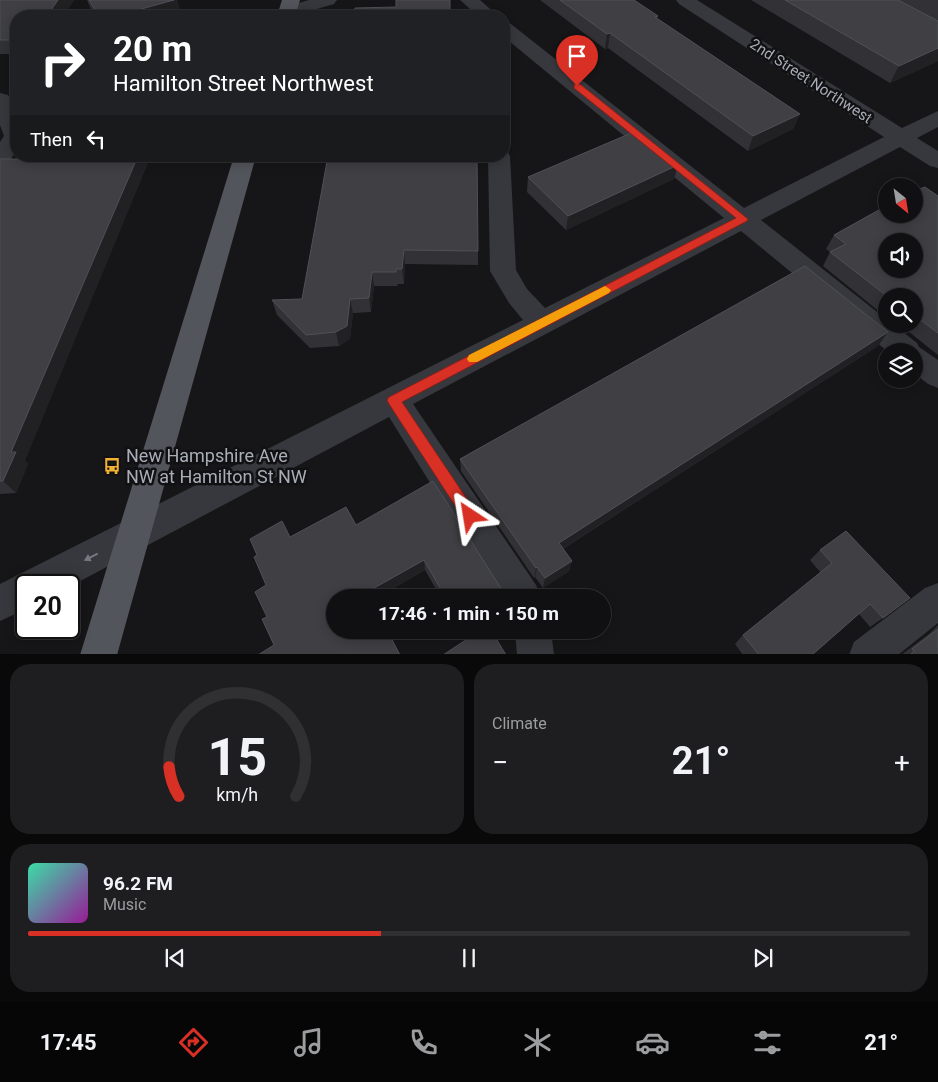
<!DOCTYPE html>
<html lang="en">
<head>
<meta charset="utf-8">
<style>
	:root { --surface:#101012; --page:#1e1e20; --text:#f1f3f6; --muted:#9c9d9f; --line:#303032; --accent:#d93025 }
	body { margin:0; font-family:Roboto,sans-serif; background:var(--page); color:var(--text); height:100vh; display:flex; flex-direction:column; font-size:19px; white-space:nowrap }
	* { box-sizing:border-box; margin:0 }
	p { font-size:16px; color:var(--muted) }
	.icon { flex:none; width:28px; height:28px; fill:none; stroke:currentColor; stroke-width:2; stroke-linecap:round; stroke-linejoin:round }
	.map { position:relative; height:654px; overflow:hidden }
	.panel { display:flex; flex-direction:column; gap:10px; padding:10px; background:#09090a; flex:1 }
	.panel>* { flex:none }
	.hud { position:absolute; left:10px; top:10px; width:500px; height:152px; border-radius:20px; box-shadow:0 2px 12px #0003,0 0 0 1px var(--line); background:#202124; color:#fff; overflow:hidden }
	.needle { width:32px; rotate:150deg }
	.fabs { position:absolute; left:878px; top:178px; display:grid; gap:10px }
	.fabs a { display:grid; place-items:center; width:45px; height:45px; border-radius:50%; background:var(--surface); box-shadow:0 2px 12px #0003,0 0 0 1px var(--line); font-size:25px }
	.speed { position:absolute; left:15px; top:574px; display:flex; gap:10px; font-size:25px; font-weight:700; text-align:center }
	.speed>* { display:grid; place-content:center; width:65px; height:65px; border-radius:50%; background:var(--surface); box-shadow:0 2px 12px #0003,0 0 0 1px var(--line); line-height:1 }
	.speed .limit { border:2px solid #111; border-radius:8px; background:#fff; color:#111 }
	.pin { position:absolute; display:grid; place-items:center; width:42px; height:42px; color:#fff; margin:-51px -21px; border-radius:50% 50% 50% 0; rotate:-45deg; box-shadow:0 0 5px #0007 }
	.pin .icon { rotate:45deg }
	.me { position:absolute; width:55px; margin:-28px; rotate:327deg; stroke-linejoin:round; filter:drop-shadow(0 0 4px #0008) }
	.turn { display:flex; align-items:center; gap:18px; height:105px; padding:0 20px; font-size:22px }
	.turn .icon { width:65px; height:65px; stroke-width:2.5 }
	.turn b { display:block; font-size:35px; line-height:42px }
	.then { display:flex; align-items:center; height:48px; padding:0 20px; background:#0003; gap:10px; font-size:19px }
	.big { font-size:38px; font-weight:700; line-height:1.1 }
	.panel .widget { flex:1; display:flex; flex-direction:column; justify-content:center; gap:8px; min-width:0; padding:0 18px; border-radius:20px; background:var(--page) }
	.panel .dial { align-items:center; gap:0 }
	.dial svg { height:130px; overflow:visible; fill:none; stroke:var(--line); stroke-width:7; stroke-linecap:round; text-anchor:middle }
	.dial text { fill:var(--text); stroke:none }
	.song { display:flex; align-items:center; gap:15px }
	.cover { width:60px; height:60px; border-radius:8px; background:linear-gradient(135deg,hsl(160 70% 55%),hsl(300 70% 35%)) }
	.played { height:5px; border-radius:2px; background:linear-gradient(90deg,var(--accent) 40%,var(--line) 40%) }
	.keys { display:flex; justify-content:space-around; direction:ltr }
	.heat { display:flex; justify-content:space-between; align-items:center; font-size:28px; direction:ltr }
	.panel .tiles { flex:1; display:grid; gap:10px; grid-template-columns:1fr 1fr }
	.widget:last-child { grid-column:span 2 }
	.trip { position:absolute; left:326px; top:589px; width:285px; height:50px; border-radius:25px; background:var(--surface); box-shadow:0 2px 12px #0003,0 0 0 1px var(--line); font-weight:700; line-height:50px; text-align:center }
	.tabs { display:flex; height:80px; justify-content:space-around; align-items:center; background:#060607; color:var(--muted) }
	.tabs .icon { width:35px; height:35px }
	.tabs .current { color:var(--accent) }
	.tabs b { font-size:22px; color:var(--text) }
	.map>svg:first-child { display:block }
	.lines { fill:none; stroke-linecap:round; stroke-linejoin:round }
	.minor { fill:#37383d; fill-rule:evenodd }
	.major { fill:#53555c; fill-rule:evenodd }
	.wall { fill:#323236 }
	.shaded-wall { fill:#212124 }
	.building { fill:#3f3f44; stroke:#4f5156; fill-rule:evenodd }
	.oneway { fill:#757881 }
	.route { fill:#d93025; stroke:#8d1f18 }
	.slow { fill:#f59e0b }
	.labels { text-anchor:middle; stroke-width:5; stroke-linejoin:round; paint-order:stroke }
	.far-street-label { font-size:15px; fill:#a8adb8; stroke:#111113 }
	.poi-label { font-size:18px; fill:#a8adb8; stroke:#111113; text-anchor:start }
</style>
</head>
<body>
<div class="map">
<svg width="938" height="655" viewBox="0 0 938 655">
	<rect width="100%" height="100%" fill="#161618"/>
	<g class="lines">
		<path class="minor" d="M309,0h28l-3,4 -41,12h-27l2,-4z
			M460,0h20l18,16h-20z
			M676,0h21l205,128 36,-17v16l-21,11 21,13v17l-8,-2 -30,-19 -139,73 125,99v5h7l24,19 2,4 19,13v28l-10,-4 -14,-11v-22h-27l-146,-120 -328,173 123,181 5,13h-39l-113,-181 -320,170v-2h-43v24l-26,12v-37l523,-264 -14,-17 -19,-32 -2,-115h16v-6l3,1 3,5 6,114 11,19 18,19 179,-90 -220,-181v-15l7,2 233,184 140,-71 -205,-133z
			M0,93l8,2 8,16v40l-8,13 -8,2v-24l4,-6 -4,-11z
			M938,583v40l-40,32h-49l5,-13 71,-54z
			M515,630h36l3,25h-37z"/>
		<path class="major" d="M282,0h18l-5,16h-18z
			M234,156h22l-139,499h-37z"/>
	</g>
	<path class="wall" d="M0,0h74l-11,16h-47v38h-16z
		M87,0h90l4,14 -9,2h-76l-6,-9z
		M540,0h94l24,16 -1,3 143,95 -7,15 -45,22 -140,-103 -3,1z
		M751,0h187v61l-48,22z
		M328,156l150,95v14l-73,-1 -1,20h-7l1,2h-24l-3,26 -18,1 -3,26 -11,7 -29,2 -33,-33 -5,-15 30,-1z
		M0,159l25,302 3,3 -12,29 -16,1z
		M678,165l-4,14 -108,51 -39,-38 1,-15z
		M938,196v159l-34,-27 -1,1 -7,-5h18v-28h-28v21l-63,-51 7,-14 -4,-3 8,-14z
		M878,346l-315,203 9,12 -3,10 -26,17 -8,-11 -1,1 -73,-107 -1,-12z
		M356,525l145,73h-60l-16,-28 -48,28h-42l-61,47 -7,-28 -1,-32 24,-48z
		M820,550l63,68 -13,9 -11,-13 -47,41h-69l-8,-11 8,-9 78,-62 -11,-13z
		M938,625v30h-37l28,-21z"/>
	<path class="shaded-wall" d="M58,0h16l-11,16h-16z
		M174,0h3l4,14 -9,2h-56z
		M610,33l-2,15 -3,1 2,-15z
		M938,48v13l-48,22 9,-17z
		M800,114l-7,15 -45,22 5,-15z
		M138,156h13l-126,305 3,3 -12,29 -13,-12 8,-29z
		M678,165l-4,14 -108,51 2,-14z
		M404,250l1,14 -1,20 -2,-15z
		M372,272l2,14 -3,26 -2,-14z
		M350,299l3,14 -3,26 -11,7 -3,-14z
		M888,332l-10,14 -322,207 3,-10z
		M424,560l1,10 -48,28h-9l-1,-6z
		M572,561l-3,10 -26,17 2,-10z
		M537,567l-2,10 -1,1 2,-10z
		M502,590l-1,8h-12z"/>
	<path class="building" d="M0,0h58l-11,16h-31v24h-16z
		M89,0h85l-58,16h-17z
		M396,0h54v13h25v3h-121l1,-8 41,-1z
		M560,0h74l24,16 -3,1 145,97 -47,22 -143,-103 -3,1z
		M785,0h113l40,21v27l-39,18z
		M636,131l42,34 -110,51 -40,-39z
		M57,156h81l-127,296h5l-13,29h-3v-322h55z
		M328,156h149l1,95 -74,-1 -2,19h-6v3h-24l-3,26 -19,1 -3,27 -11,6 -30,3 -34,-35 30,-1z
		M925,187l13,9v137l-24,-18v-19h-27l-57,-44 16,-8 -12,-9 52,-29v8h28v-23zM886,241h28v28h-28z
		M805,266l83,66 -329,211 13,18 -27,17 -8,-11 -1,1 -76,-109z
		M433,481l69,109 -13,8h-43l-22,-38 -57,32 2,6h-34v32h52l13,25h-142l16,-10 -12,-26 5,-2 -12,-25 11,-7 -12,-28 3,-2 -7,-16 32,-18 8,16 56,-30 10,18z
		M846,531l64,67 -27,20 -13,-14 -58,51h-53l-16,-20 89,-72 -12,-13z
		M938,629v26h-28l4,-4 -2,-2z
		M481,630h10l15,25h-63z"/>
	<defs><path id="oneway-solid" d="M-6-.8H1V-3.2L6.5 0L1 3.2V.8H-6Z" transform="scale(1.25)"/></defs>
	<use class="oneway" href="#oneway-solid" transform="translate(91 557) rotate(153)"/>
	<path class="route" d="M574,84h6l168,135 -1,2 -345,181 73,109 2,5 -2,5 -5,1 -5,-1 -76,-117 -2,-4 2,-3 347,-179 -162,-130z"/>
	<path class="slow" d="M605,286l6,4 -2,3 -132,69h-8l-2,-3 2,-4z"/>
	<defs>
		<g id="bus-bare" transform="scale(1.35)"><path d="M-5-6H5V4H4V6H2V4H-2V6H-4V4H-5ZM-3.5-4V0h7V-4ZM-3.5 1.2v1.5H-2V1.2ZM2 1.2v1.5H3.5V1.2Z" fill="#f2b134" stroke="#111113" stroke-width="2.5" paint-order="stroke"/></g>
	</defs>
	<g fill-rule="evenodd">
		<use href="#bus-bare" x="112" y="466"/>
	</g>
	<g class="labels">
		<g class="far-street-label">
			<text transform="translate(811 81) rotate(33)" y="5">2nd Street Northwest</text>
		</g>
		<g class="poi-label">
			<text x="126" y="462">New Hampshire Ave<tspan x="126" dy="21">NW at Hamilton St NW</tspan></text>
		</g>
	</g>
</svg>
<div class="fabs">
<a><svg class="needle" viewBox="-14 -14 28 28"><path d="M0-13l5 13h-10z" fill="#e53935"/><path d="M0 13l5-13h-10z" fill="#9c9d9f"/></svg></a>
<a><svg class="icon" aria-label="sound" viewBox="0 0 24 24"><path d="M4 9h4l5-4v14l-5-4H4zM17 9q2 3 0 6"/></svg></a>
<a><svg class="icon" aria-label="search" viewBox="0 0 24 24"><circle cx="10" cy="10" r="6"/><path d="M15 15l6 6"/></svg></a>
<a><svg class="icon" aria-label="layers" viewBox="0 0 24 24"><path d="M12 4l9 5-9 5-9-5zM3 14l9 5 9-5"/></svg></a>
</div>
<div class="speed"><div class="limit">20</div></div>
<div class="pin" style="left:577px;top:86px;background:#d93025"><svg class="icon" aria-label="arrive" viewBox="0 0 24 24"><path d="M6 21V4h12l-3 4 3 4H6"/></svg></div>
<svg class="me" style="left:470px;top:516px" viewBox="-20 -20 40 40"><path d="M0-17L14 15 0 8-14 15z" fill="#d93025" stroke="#fff" stroke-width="4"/></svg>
<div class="trip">17:46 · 1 min · 150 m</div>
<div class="hud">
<div class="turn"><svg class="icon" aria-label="right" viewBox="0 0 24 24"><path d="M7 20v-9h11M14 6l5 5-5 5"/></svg><div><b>20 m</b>Hamilton Street Northwest</div></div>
<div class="then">Then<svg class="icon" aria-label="left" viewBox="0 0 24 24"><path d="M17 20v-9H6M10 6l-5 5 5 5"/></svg></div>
</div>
</div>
<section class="panel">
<div class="tiles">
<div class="widget dial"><svg viewBox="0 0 100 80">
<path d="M14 69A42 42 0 1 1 86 69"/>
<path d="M14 69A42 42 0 0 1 8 51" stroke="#d93025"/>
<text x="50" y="56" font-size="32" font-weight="700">15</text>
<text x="50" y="72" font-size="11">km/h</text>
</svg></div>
<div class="widget"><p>Climate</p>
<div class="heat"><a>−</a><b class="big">21°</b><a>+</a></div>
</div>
<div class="widget">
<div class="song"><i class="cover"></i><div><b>96.2 FM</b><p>Music</p></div></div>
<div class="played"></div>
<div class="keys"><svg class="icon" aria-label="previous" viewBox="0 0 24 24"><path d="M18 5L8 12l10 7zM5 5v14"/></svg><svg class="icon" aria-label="pause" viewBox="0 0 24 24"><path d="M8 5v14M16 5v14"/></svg><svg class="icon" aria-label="next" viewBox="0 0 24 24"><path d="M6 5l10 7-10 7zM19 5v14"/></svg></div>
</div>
</div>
</section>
<nav class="tabs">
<b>17:45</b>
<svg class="icon current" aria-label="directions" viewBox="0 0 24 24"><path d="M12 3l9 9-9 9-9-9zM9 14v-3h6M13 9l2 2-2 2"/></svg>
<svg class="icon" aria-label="music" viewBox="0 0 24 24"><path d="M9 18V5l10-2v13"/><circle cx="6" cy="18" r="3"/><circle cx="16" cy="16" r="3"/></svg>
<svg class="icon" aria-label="phone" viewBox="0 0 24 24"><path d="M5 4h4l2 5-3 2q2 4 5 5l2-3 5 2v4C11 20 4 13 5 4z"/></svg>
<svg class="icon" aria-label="climate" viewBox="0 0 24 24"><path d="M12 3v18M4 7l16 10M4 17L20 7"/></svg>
<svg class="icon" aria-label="car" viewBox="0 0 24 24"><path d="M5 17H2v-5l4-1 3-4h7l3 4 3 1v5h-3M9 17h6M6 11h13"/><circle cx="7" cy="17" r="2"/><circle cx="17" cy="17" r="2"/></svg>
<svg class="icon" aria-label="filters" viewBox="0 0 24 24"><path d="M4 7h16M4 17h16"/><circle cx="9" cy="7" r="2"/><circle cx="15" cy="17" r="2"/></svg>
<b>21°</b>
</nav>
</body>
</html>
